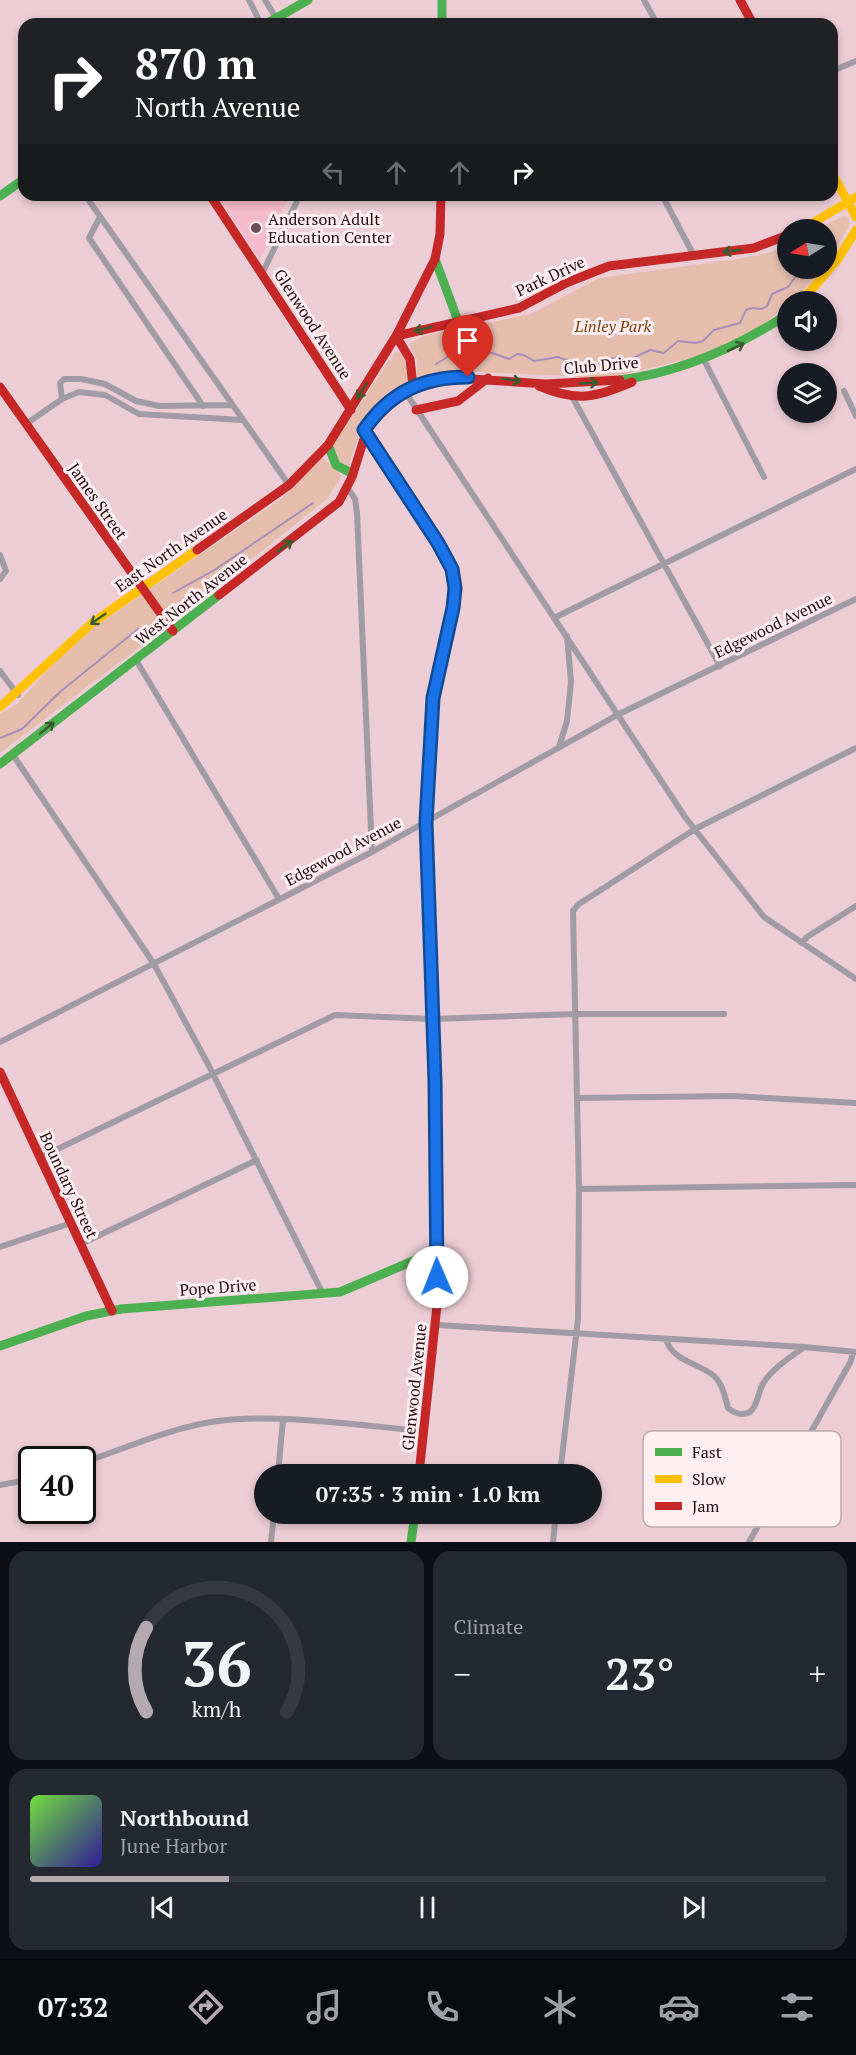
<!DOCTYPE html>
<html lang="en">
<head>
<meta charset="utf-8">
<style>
	:root { --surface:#171b24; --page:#242831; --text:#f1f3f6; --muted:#9ea1a6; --line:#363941; --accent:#b4a9ae }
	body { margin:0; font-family:"PT Serif",serif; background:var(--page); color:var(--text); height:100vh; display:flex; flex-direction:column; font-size:22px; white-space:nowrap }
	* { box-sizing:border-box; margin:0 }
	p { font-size:20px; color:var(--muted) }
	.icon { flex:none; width:33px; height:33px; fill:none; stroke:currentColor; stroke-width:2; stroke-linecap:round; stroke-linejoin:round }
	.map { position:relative; height:1542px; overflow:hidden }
	.side { display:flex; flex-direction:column; gap:9px; padding:9px; background:#0d0f14; flex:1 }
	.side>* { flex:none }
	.guide { position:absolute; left:18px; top:18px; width:820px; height:183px; border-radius:18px; box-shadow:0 3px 9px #0003; background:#202124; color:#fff; overflow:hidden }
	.needle { width:39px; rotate:259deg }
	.fabs { position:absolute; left:777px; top:219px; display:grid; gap:12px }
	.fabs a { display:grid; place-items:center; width:60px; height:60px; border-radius:50%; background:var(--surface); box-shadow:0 3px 9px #0003; font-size:30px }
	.speed { position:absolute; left:18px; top:1446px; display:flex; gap:12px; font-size:30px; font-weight:700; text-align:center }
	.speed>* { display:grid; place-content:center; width:78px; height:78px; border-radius:50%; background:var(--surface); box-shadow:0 3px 9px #0003; line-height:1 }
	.speed .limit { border:3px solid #111; border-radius:9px; background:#fff; color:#111 }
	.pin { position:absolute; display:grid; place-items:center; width:51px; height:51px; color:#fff; margin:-62px -26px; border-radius:50% 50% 50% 0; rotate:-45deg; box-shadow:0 0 6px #0007 }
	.pin .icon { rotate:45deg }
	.me { position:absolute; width:66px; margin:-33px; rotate:359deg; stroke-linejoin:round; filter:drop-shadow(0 0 4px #0008) }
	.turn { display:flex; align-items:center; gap:21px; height:126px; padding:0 18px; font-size:27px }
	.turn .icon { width:78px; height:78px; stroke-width:2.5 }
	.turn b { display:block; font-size:42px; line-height:51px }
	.lanes { display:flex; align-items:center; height:57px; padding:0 18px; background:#0003; justify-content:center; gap:30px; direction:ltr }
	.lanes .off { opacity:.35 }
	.big { font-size:45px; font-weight:700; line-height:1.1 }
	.side .card { flex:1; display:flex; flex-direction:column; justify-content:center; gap:9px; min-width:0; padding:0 21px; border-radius:18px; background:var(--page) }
	.side .dial { align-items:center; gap:0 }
	.dial svg { height:156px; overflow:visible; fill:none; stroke:var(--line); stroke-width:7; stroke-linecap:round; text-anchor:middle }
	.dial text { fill:var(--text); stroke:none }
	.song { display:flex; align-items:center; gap:18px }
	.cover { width:72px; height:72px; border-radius:9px; background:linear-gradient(135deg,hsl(100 70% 55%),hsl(250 70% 35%)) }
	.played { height:6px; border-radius:3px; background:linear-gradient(90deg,var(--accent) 25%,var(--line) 25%) }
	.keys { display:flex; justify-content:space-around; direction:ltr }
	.heat { display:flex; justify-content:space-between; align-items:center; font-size:33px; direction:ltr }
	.side .tiles { flex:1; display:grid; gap:9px; grid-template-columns:1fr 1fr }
	.card:last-child { grid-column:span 2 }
	.trip { position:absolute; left:254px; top:1464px; width:348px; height:60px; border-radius:30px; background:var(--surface); box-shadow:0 3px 9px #0003; font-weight:700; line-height:60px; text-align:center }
	.menu { display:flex; height:96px; justify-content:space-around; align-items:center; background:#090b0e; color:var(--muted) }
	.menu .icon { width:42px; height:42px }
	.menu .active { color:var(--accent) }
	.menu b { font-size:27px; color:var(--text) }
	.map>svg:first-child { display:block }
	.built { fill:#f4bbcc }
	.green { fill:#e5bdad }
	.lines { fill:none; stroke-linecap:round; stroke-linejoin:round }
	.stream { stroke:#a78ebb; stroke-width:2 }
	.street { stroke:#a19ba3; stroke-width:6 }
	.fast { stroke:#4caf50; stroke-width:9 }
	.slow { stroke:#ffc107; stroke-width:9 }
	.jam { stroke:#c62828; stroke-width:9 }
	.oneway { stroke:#385d32 }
	.route-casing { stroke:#114b97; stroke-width:15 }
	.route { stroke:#1a73e8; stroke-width:10 }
	.poi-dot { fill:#694f57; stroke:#fdeef2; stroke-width:2 }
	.labels { text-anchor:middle; stroke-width:6; stroke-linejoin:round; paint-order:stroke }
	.poi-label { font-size:16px; fill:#230b13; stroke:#fdeef2; text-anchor:start }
	.street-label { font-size:16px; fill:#230b13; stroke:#fdeef2 }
	.park-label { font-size:16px; font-style:italic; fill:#7a450d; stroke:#fdeef2 }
	.key { fill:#fdeef2; stroke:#bcaaaf; stroke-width:1.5 }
	.key-label { font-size:16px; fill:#230b13 }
</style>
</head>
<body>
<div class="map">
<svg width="856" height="1542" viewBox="0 0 856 1542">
	<rect width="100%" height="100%" fill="#ecccd5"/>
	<path class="built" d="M217,195h72l-29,65z"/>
	<path class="green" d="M844,216l4,2 2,6 -23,40 -1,-34 -9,-1z
		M787,244l1,24 34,1 -23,26 -44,36 -51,24 -96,23 -150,-7 -41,6v-17l-8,-16 14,-8 108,-22 68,-36 139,-19 34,-7z
		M395,352l8,1 6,21 -2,8c-37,24 -47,44 -58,85l-11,-7 -6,-14z
		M322,457l20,19 -15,23 -148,118 -179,136v-39l17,-10 56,-62 209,-144z"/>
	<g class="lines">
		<path class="stream" d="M826,257h1
			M436,364l13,-8 22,1 9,-4h12l17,6 8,-5 7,1 10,6 24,-4 14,5 24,3 12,-7 23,1 19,-9 14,3 14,-12 18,2 7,-2 11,-11 26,-7 6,-13 5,-2 11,1 5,-3 5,-12 16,-7 14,-19
			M173,593l43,-24 97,-66
			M0,738l22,-9 39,-38 77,-62"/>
		<path class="street" d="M249,0l12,24
			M265,0l11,18
			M644,0l13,24
			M832,71l24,-10
			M85,195l204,290
			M662,195l32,61
			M100,217l-11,21 114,168
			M262,274l38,-79
			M704,360l60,117
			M404,390l281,427 79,100 92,62
			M844,391l12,25
			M62,399l-2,-16 4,-4h17l24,5 31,17 23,5 73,-1
			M574,400l146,266
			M26,424l36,-25 17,-7 26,3 34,19 104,6
			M347,487l8,12 2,14 15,339
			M0,555l6,16 -6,8
			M554,618l302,-149
			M136,660l143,239
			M0,671l18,24
			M559,747l8,-26 4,-39 -4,-46
			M13,755l141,209 54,100 115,230
			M802,943l5,-6 49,-31
			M0,1042l372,-190 247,-138 237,-115
			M577,1098l156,-2 123,7
			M39,1158l296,-143 98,4 142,-5h149
			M579,1189l277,-4
			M81,1244l176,-84
			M0,1247l71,-24
			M437,1325l367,22 52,5
			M666,1339c6,22 33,24 48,37 9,8 11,22 14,32 6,5 14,8 22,4 8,-6 8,-22 14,-30 9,-14 27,-25 40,-35
			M82,1463c44,-15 90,-36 136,-42 60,-8 145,5 206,10
			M278,1474l5,-54
			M560,1474l18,-155 1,-130 -6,-278 6,-7 116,-75 161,-81
			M0,1485l32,-6
			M681,1497l65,2 22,12
			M271,1542l3,-28
			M553,1542l3,-28
			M749,1542l102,-181 2,-9"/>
		<path class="fast" d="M442,0v24
			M266,24l42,-24
			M0,196l24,-17
			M435,259l23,62
			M620,380c62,-8 116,-32 168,-66
			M328,445l8,20 17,9
			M0,764l219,-169
			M427,804l11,492
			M0,1346l86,-30 35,-7 219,-17 87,-37 10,-1
			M411,1542l4,-28"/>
		<path class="slow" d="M832,173l24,44
			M801,230l55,-33
			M801,302l37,-43 18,-29
			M0,707l92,-84 105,-73"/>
		<path class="jam" d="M740,0l13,24
			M210,195l141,215
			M396,336l39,-77 5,-25 1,-39
			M396,336l123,-28 47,-25 43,-17 145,-18 34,-13
			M396,336l14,23 3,27
			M539,386c38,16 56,12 93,-4
			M0,387l173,244
			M416,410l42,-9 30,-23
			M364,430l74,113 13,26 4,19 -22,110 -6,106
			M197,550l92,-65 39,-40 68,-109
			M219,595l120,-93 13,-25 17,-54 12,-16 18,-14 19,-9 38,-6 90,6 74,-4
			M0,1072l112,239
			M419,1474l19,-178"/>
	</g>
	<defs><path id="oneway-shaft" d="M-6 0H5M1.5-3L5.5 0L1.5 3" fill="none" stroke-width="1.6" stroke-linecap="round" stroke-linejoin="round" transform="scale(1.5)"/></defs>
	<g class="oneway">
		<use href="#oneway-shaft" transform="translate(732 251) rotate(172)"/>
		<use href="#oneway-shaft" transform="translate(423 329) rotate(166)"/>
		<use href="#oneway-shaft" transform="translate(736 347) rotate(-25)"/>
		<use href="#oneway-shaft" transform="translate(512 380) rotate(9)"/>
		<use href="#oneway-shaft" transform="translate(589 383) rotate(-3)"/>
		<use href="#oneway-shaft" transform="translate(362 391) rotate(121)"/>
		<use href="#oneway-shaft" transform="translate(285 546) rotate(-38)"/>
		<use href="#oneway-shaft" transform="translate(98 619) rotate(145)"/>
		<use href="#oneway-shaft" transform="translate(47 728) rotate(-39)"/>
	</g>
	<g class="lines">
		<g class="route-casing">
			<path id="route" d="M437,1277l-2,-196 -9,-259 7,-124 20,-90 2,-20 -3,-19 -14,-26 -74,-113c26,-38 59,-53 104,-53"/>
		</g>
		<use href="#route" class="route"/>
	</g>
	<circle class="poi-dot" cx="256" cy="228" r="6"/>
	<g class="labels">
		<g class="poi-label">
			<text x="268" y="225">Anderson Adult<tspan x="268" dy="18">Education Center</tspan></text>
		</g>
		<g class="street-label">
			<text transform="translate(550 276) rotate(-25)" y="6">Park Drive</text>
			<text transform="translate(313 324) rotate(57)" y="6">Glenwood Avenue</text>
			<text transform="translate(601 365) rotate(-5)" y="6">Club Drive</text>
			<text transform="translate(98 501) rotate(55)" y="6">James Street</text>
			<text transform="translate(171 550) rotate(-35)" y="6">East North Avenue</text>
			<text transform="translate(191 599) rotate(-38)" y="6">West North Avenue</text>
			<text transform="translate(773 625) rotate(-26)" y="6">Edgewood Avenue</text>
			<text transform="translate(343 851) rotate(-28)" y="6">Edgewood Avenue</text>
			<text transform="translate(69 1185) rotate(65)" y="6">Boundary Street</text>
			<text transform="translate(218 1287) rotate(-4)" y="6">Pope Drive</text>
			<text transform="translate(414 1387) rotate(-84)" y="6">Glenwood Avenue</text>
		</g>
		<g class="park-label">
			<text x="613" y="332">Linley Park</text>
		</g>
	</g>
	<rect x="643" y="1431" width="198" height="96" rx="9" class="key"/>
	<rect x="655" y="1448" width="27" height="8" fill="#4caf50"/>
	<rect x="655" y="1475" width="27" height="8" fill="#ffc107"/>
	<rect x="655" y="1502" width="27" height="8" fill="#c62828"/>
	<g class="key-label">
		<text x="692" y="1458">Fast</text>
		<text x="692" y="1485">Slow</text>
		<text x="692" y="1512">Jam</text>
	</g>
</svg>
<div class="fabs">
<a><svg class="needle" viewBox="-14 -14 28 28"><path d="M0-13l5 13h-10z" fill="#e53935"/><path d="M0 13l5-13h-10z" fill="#9ea1a6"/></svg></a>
<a><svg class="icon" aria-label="sound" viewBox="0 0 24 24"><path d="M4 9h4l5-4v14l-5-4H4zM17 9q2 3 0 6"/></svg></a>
<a><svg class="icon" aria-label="layers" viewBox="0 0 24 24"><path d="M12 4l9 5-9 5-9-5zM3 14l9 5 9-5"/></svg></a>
</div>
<div class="speed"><div class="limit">40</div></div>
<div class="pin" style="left:468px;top:377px;background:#d93025"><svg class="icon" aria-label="arrive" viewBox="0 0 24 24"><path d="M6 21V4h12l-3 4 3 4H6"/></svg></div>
<svg class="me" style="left:437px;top:1277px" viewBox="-20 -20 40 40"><circle r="19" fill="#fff"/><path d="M0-13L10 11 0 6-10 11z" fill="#1a73e8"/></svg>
<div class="trip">07:35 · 3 min · 1.0 km</div>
<div class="guide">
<div class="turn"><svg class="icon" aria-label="right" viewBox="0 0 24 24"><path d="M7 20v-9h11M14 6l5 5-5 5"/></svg><div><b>870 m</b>North Avenue</div></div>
<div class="lanes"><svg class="icon off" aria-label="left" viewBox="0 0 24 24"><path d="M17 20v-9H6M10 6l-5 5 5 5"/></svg><svg class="icon off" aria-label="ahead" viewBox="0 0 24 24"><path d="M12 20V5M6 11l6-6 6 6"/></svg><svg class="icon off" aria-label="ahead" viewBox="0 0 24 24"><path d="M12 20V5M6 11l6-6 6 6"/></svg><svg class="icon" aria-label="right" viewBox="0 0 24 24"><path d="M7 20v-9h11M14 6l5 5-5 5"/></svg></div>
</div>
</div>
<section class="side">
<div class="tiles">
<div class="card dial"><svg viewBox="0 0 100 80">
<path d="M14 69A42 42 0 1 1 86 69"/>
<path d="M14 69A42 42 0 0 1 14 26" stroke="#b4a9ae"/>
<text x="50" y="56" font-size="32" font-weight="700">36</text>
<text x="50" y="72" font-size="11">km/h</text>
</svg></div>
<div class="card"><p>Climate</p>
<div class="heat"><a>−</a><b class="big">23°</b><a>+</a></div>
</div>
<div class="card">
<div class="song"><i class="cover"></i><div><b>Northbound</b><p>June Harbor</p></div></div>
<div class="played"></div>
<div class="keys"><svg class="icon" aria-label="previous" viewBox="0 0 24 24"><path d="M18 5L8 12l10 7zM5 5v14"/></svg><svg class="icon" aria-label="pause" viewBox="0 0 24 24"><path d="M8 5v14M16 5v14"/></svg><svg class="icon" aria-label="next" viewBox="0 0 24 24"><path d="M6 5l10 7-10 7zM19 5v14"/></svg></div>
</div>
</div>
</section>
<nav class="menu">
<b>07:32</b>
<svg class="icon active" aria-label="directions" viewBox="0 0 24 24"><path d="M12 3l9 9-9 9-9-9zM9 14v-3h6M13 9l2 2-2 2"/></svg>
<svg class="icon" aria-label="music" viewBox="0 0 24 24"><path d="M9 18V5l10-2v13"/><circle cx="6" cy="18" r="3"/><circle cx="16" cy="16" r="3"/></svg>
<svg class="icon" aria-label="phone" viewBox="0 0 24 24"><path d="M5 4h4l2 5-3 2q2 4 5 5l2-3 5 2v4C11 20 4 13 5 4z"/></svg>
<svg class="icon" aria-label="climate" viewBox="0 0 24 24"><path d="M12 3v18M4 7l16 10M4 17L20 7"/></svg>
<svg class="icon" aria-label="car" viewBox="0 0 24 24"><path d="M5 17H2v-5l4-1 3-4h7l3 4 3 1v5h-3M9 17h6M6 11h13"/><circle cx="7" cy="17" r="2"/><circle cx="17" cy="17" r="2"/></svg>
<svg class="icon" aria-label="filters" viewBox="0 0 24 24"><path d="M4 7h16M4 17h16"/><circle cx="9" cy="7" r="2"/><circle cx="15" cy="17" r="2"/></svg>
</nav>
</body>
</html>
